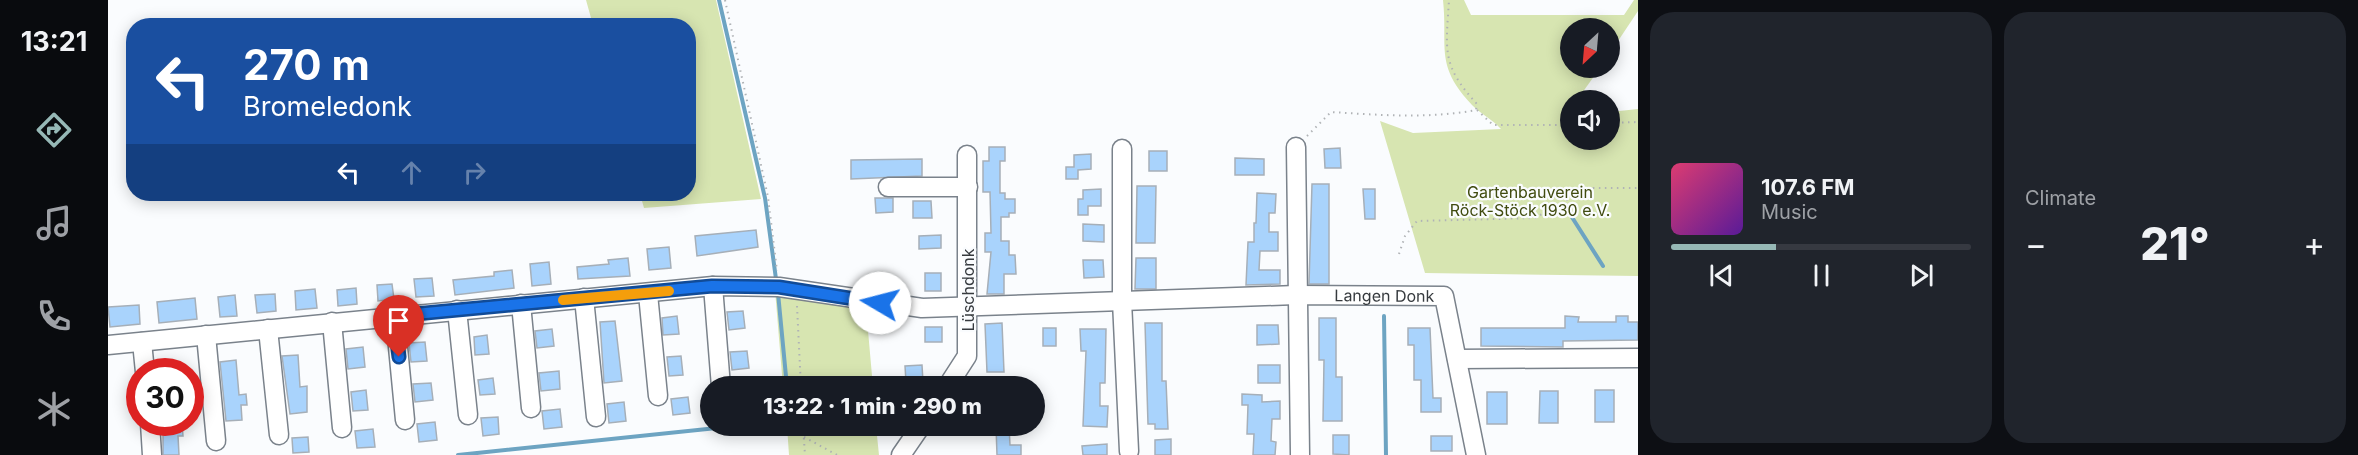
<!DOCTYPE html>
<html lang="en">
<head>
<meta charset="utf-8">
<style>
	:root { --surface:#171b24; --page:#20242c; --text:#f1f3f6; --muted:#9ea1a6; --line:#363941; --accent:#96b8b6 }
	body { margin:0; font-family:Inter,sans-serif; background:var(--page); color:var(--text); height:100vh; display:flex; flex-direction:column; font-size:22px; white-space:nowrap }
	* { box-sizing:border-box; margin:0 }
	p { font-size:20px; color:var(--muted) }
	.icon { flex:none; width:33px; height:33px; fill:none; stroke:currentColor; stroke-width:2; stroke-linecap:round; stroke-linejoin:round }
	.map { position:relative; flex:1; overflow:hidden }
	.panel { display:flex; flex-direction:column; gap:12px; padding:12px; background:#0d0f14; width:720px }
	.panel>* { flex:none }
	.hud { position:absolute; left:18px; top:18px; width:570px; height:183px; border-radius:24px; box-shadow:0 3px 15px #0003; background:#1a4fa0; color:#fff; overflow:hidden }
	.needle { width:39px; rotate:206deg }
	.controls { position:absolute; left:1452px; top:18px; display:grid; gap:12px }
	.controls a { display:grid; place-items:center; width:60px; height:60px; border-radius:50%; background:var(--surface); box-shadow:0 3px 15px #0003; font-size:30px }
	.speed { position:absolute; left:18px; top:358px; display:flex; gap:12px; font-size:30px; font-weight:700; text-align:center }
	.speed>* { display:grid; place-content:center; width:78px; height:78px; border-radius:50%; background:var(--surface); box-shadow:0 3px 15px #0003; line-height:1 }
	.speed .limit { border:9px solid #d22; background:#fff; color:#111 }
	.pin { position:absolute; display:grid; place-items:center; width:51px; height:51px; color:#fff; margin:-62px -26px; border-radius:50% 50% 50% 0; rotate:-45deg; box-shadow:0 0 6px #0007 }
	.pin .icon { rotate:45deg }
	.me { position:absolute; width:66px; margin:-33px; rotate:278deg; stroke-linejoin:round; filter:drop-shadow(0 0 4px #0008) }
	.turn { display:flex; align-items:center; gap:21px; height:126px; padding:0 18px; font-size:27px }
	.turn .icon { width:78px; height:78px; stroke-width:2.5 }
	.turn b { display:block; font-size:42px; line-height:51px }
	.lanes { display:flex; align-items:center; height:57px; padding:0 18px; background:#0003; justify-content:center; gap:30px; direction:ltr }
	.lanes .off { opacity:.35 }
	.big { font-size:45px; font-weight:800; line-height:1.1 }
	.panel .tile { flex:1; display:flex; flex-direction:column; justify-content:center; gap:9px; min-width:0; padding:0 21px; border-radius:24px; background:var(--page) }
	.song { display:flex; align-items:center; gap:18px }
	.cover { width:72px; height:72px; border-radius:9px; background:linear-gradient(135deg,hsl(340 70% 55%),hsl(270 70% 35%)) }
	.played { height:6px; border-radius:3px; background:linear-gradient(90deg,var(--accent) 35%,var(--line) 35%) }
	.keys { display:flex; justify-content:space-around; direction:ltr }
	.heat { display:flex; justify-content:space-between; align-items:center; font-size:33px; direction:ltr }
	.panel .tiles { flex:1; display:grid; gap:12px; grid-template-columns:repeat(2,1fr) }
	.trip { position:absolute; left:592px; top:376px; width:345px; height:60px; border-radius:30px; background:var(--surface); box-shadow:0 3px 15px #0003; font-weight:800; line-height:60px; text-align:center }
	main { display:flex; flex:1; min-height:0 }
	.tab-bar { display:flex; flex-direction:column; width:108px; justify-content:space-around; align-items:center; background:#090b0e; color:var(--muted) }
	.tab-bar .icon { width:42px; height:42px }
	.tab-bar .selected { color:var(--accent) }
	.tab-bar b { font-size:27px; color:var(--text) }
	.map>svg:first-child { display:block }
	.green { fill:#d7e5b1 }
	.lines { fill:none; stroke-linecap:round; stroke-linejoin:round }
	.stream { stroke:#6da4c2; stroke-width:4 }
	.building { fill:#a9d3fc; stroke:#a6afb8; stroke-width:1.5 }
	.minor-casing { stroke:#7a828b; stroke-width:21 }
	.path { stroke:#b0b3b6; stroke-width:2; stroke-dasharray:1.5 4.5; stroke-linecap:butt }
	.minor { stroke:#fff; stroke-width:18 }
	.route-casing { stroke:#114b97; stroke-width:15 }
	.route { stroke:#1a73e8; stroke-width:10 }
	.slow { stroke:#f59e0b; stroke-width:10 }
	.labels { text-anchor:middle; stroke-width:4.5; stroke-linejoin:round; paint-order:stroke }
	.park-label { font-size:16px; fill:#404b0f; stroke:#fafcfe }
	.street-label { font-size:16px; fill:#363a3e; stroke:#fafcfe }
</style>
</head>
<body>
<main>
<nav class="tab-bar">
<b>13:21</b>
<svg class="icon selected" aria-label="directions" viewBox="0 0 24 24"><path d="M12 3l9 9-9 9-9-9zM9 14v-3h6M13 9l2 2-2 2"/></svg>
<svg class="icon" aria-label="music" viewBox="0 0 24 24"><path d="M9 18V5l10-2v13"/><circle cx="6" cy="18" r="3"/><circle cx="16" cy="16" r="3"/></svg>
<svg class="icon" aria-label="phone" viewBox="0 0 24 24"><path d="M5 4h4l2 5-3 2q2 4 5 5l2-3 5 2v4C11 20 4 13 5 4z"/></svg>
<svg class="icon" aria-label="climate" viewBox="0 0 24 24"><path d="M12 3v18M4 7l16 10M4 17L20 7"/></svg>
</nav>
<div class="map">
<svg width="1530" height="455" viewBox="0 0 1530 455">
	<rect width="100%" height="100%" fill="#fafcfe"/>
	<path class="green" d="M478,0h130l45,199 -117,9 -4,-14h48v-168l-95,-1z
		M1335,0h21l7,15h153l10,-15h4v11l-28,42v-25h-40v40h30l-23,32h-7v40h40v-28l28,-3v167l-213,-3 -45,-152 33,12 88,-4c-9,-10 -20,-15 -29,-24 -38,-40 -24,-58 -29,-105z
		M667,290l91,18 7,79h-90z
		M679,426h89l3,29h-90z"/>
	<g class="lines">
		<path class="stream" d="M611,0l46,198 11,81
			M1460,211l35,55
			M670,293l9,94
			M1276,316l2,139
			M350,455l278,-29"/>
	</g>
	<path class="building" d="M881,147h16v14h-5v32h5v6h10v14h-6v4h-8v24h8v14h6l1,19h-12v20h-17l4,-42h-6v-19h6l-1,-41h-7v-31h6z
		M1232,148l1,20h-16l-1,-19z
		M1041,151h18v20h-18z
		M983,154v15l-13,1v9h-12v-12h8v-12z
		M1127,158l29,1v16h-29z
		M814,159v17l-71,3v-19z
		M1204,184h17v100h-20z
		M1029,186h19l-1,57h-19z
		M993,189v17h-13v9h-10v-16h5v-9z
		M1255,189h12v30h-10z
		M1149,193l19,1 -1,19h-6v19h9v19h-18l-1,19h21v14l-34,1 2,-43h6v-19h2z
		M767,198h18v14l-17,1z
		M805,201h18l1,17h-19z
		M975,224l21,1v17l-21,-1z
		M648,230l2,17 -61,9 -2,-20z
		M833,235v13l-22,1v-13z
		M561,247l2,21 -22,2 -2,-21z
		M520,258l2,18 -52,3 -1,-12 32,-3 -1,-4z
		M1028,258h20v31h-21z
		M975,260h20l1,17 -20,1z
		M441,262l2,22 -19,2 -2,-22z
		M404,270l2,18 -59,7 -2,-15 41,-4v-4z
		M817,273h16v18h-16z
		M324,278l2,18 -18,1 -2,-18z
		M284,284l2,15 -16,2 -1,-16z
		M248,288l1,16 -19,2 -1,-16z
		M207,289l2,19 -21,2 -1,-19z
		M167,294l1,17 -19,2 -2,-18z
		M127,295l2,21 -17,1 -2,-20z
		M87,298l2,21 -38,4 -2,-21z
		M31,305l1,19 -30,3 -2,-20z
		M635,311l2,17 -16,2 -2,-18z
		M569,316l2,18 -16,1 -1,-17z
		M1457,316l14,1 -1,5h38v-6h12v6h10v18l-75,1v6l-82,-1v-18h84z
		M1211,318h17v59h6v44h-19l1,-61h-5z
		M507,321l7,60 -18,2 -4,-61z
		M894,323l2,49h-17l-2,-48z
		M1037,323h17v58h4l2,48h-13v-5h-7z
		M1149,325h21l1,19 -22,1z
		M817,327h17v15h-17z
		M935,328h13v18h-13z
		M1300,328h22l3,70h8v14h-20v-32h-7v-35h-6z
		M444,329l2,17 -17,2 -2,-17z
		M972,329h26l-1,54h-5v23h8l-1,21 -24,-1 3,-75h-5z
		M379,335l2,19 -14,1 -1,-18z
		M317,342l2,19 -16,1 -2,-19z
		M255,347l2,20 -17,2 -2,-20z
		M639,351l2,17 -17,2 -2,-18z
		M190,355l2,32 7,-1v26l-17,2 -8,-58z
		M573,356l2,19 -14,1 -2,-19z
		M128,360l3,35 7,-1 1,11h-6l1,15 -16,1 -6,-59z
		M814,365l1,17h-17l-1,-16z
		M1150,365h22v18h-22z
		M451,371l1,18 -19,2 -2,-18z
		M385,378l2,16 -15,1 -2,-15z
		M323,383l2,17 -18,2 -2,-18z
		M258,390l2,20 -15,1 -2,-19z
		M1487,390h19v32h-19z
		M1432,391h18v32h-19z
		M1379,392h20v32h-20z
		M1134,394l20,1v7l18,-1v18h-8l-1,22 5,1 -1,13h-22l1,-21h-7l1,-29h-6z
		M580,397l2,16 -17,2 -2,-16z
		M516,402l2,19 -17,2 -2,-19z
		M452,409l2,18 -18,2 -2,-18z
		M390,417l1,17 -16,2 -2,-18z
		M327,422l2,18 -18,2 -2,-18z
		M55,423h19l1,13h-5l1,19h-16z
		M888,426h13l1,19h11v10h-24z
		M265,429l2,18 -18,1 -2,-17z
		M1225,435h16v20l-16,-1z
		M1323,436h21v15h-21z
		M200,437l1,15 -16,1 -1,-15z
		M1063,439v16h-16v-15z
		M999,444v11h-24l-1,-9z"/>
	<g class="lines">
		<g class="minor-casing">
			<g id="minor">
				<path d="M1188,147l4,307"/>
				<path d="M1014,149v152l7,150"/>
				<path d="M780,187h80"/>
				<path d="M605,286l8,101"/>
				<path d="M540,294l10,102"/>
				<path d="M476,298l12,119"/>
				<path d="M413,304l10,104"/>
				<path d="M349,310l11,105"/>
				<path d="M287,316l10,104"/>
				<path d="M224,322l10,106"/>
				<path d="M160,329l11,106"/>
				<path d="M98,335l10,106"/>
				<path d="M34,342l3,30"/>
				<path id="s1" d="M0,345l605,-59 66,1 143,21 374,-13 148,1 32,159"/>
				<path d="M1349,359l181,-1"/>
				<path d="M839,387l20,-31v-201"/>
				<path d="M42,423l2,32"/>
				<path d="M793,455l20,-29"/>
			</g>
		</g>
		<path class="path" d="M617,0l43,197 9,74
			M1369,110l16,15h77
			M1502,123l28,-1
			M1199,136l24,-24c48,3 98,7 145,-2l1,-6c-36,-39 -31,-54 -28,-104
			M1291,254l6,-18 12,-15 118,-3 53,-30h50
			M689,306l4,81
			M695,426l2,29
			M696,437l33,18"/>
		<use href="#minor" class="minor"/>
	</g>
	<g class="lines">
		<g class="route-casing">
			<path id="route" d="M291,357l-5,-41 318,-30 67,1 101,16"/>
		</g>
		<use href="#route" class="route"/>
		<path class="slow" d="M455,300l106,-9"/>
	</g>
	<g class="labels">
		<g class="park-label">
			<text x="1422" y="198">Gartenbauverein<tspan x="1422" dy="18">Röck-Stöck 1930 e.V.</tspan></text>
		</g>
		<g class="street-label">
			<text transform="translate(860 290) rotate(-90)" y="6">Lüschdonk</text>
			<text dy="6" stroke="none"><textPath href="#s1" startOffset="1281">Langen Donk</textPath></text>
		</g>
	</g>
</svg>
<div class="controls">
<a><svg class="needle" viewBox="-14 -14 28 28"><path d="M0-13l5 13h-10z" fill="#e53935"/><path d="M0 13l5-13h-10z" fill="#9ea1a6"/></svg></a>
<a><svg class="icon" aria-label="sound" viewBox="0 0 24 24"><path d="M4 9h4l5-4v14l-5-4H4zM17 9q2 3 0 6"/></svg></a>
</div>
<div class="speed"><div class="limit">30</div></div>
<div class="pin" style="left:291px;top:357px;background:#d93025"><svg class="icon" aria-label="arrive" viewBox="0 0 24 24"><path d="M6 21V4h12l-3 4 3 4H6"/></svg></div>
<svg class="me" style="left:772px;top:303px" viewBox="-20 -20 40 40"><circle r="19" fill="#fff"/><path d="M0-13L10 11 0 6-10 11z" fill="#1a73e8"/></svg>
<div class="trip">13:22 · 1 min · 290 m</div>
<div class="hud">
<div class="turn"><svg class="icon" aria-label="left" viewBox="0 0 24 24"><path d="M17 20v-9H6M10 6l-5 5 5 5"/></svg><div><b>270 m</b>Bromeledonk</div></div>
<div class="lanes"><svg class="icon" aria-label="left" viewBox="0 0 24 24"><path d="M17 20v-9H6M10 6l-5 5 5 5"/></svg><svg class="icon off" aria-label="ahead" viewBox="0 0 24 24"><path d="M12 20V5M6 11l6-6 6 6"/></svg><svg class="icon off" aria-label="right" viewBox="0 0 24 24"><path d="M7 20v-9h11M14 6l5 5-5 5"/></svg></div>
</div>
</div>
<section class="panel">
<div class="tiles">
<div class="tile">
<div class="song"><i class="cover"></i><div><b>107.6 FM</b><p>Music</p></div></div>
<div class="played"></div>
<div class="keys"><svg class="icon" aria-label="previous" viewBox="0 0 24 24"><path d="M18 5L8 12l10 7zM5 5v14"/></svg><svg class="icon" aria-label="pause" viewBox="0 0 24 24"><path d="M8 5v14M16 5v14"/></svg><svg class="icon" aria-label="next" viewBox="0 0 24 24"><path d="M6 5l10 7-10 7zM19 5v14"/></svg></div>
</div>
<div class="tile"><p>Climate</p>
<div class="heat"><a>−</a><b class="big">21°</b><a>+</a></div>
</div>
</div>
</section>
</main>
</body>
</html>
